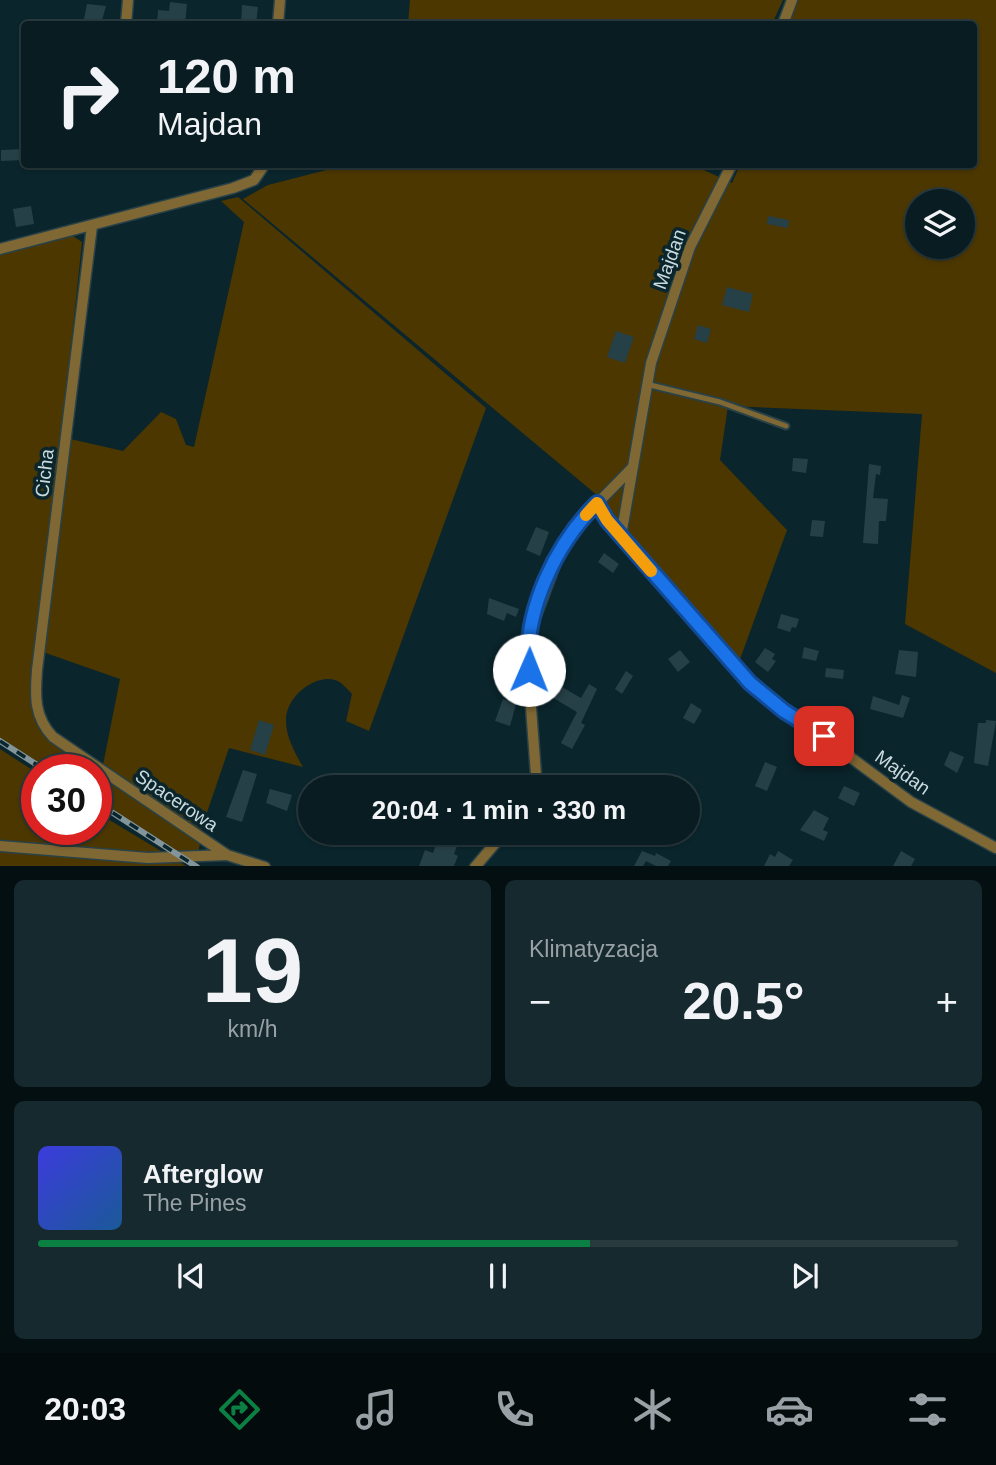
<!DOCTYPE html>
<html lang="pl">
<head>
<meta charset="utf-8">
<style>
	:root { --surface:#081c21; --page:#16292e; --text:#f1f3f6; --muted:#98a1a5; --line:#293a3f; --accent:#0b8043 }
	body { margin:0; font-family:Helvetica,sans-serif; background:var(--page); color:var(--text); height:100vh; display:flex; flex-direction:column; font-size:26px; white-space:nowrap }
	* { box-sizing:border-box; margin:0 }
	p { font-size:23px; color:var(--muted) }
	.icon { flex:none; width:38px; height:38px; fill:none; stroke:currentColor; stroke-width:2; stroke-linecap:round; stroke-linejoin:round }
	.map { position:relative; height:866px; overflow:hidden }
	.sheet { display:flex; flex-direction:column; gap:14px; padding:14px; background:#040f12; flex:1 }
	.sheet>* { flex:none }
	.guide { position:absolute; left:21px; top:21px; width:956px; height:147px; border-radius:7px; box-shadow:0 2px 5px #0004,0 0 0 2px var(--line); background:#081c21; color:var(--text); overflow:hidden }
	.buttons { position:absolute; left:905px; top:189px; display:grid; gap:14px }
	.buttons a { display:grid; place-items:center; width:70px; height:70px; border-radius:50%; background:var(--surface); box-shadow:0 2px 5px #0004,0 0 0 2px var(--line); font-size:35px }
	.speed { position:absolute; left:21px; top:754px; display:flex; gap:14px; font-size:35px; font-weight:700; text-align:center }
	.speed>* { display:grid; place-content:center; width:91px; height:91px; border-radius:50%; background:var(--surface); box-shadow:0 2px 5px #0004,0 0 0 2px var(--line); line-height:1 }
	.speed .limit { border:10px solid #d22; background:#fff; color:#111 }
	.pin { position:absolute; display:grid; place-items:center; width:60px; height:60px; color:#fff; margin:-30px; border-radius:14px; box-shadow:0 4px 10px #0006 }
	.me { position:absolute; width:77px; margin:-38px; rotate:1deg; stroke-linejoin:round; filter:drop-shadow(0 0 5px #0008) }
	.turn { display:flex; align-items:center; gap:24px; height:147px; padding:0 21px; font-size:32px }
	.turn .icon { width:91px; height:91px; stroke-width:2.5 }
	.turn b { display:block; font-size:49px; line-height:60px }
	.big { font-size:52px; font-weight:700; line-height:1.1 }
	.sheet .tile { flex:1; display:flex; flex-direction:column; justify-content:center; gap:10px; min-width:0; padding:0 24px; border-radius:10px; background:var(--page) }
	.sheet .dial { align-items:center; gap:0 }
	.dial b { font-size:91px; line-height:1 }
	.song { display:flex; align-items:center; gap:21px }
	.cover { width:84px; height:84px; border-radius:10px; background:linear-gradient(135deg,hsl(240 70% 55%),hsl(210 70% 35%)) }
	.played { height:7px; border-radius:4px; background:linear-gradient(90deg,var(--accent) 60%,var(--line) 60%) }
	.keys { display:flex; justify-content:space-around; direction:ltr }
	.heat { display:flex; justify-content:space-between; align-items:center; font-size:38px; direction:ltr }
	.sheet .tiles { flex:1; display:grid; gap:14px; grid-template-columns:1fr 1fr }
	.tile:last-child { grid-column:span 2 }
	.trip { position:absolute; left:298px; top:775px; width:402px; height:70px; border-radius:35px; background:var(--surface); box-shadow:0 2px 5px #0004,0 0 0 2px var(--line); font-weight:700; line-height:70px; text-align:center }
	.tab-bar { display:flex; height:112px; justify-content:space-around; align-items:center; background:#030b0d; color:var(--muted) }
	.tab-bar .icon { width:49px; height:49px }
	.tab-bar .active { color:var(--accent) }
	.tab-bar b { font-size:32px; color:var(--text) }
	.map>svg:first-child { display:block }
	.grass { fill:#4c3700; fill-rule:evenodd }
	.building { fill:#264047 }
	.lines { fill:none; stroke-linecap:round; stroke-linejoin:round }
	.lane-casing { stroke:#294248; stroke-width:9 }
	.street-casing { stroke:#294248; stroke-width:13 }
	.lane { stroke:#806834; stroke-width:5 }
	.street { stroke:#806834; stroke-width:10 }
	.rail-casing { stroke:#81959b; stroke-width:6 }
	.rail { stroke:#0a252c; stroke-width:3.5; stroke-dasharray:10; stroke-linecap:butt }
	.route-casing { stroke:#114b97; stroke-width:18 }
	.route { stroke:#1a73e8; stroke-width:12 }
	.slow { stroke:#f59e0b; stroke-width:12 }
	.labels { text-anchor:middle; stroke-width:7; stroke-linejoin:round; paint-order:stroke }
	.street-label { font-size:19px; fill:#cadade; stroke:#0a252c }
</style>
</head>
<body>
<div class="map">
<svg width="996" height="867" viewBox="0 0 996 867">
	<rect width="100%" height="100%" fill="#0a252c"/>
	<path class="grass" d="M410,0h373l-11,24h-364z
		M796,0h200v673l-91,-49 17,-210 -194,-8 -8,54 67,70 -48,132 -141,-166 -355,-297 25,-14 78,-20 345,-1 41,19 8,-18 233,-1v-140h-183zM917,201h45v46h-45z
		M238,197l248,211 -117,323 -23,-10 6,-27c-5,-5 -10,-12 -17,-14 -21,-6 -50,18 -49,41 0,16 9,32 17,46l-74,-19 -30,88 -97,-66 18,-91 -80,-28 -3,58 16,28 147,107 -2,9 -15,2 -87,-56v-29h-46l-50,-32v-488l70,-16 12,8 -38,361 22,-165 57,13 38,-39 15,7 10,26 8,2 50,-225 -23,-21z
		M0,749l37,24v57h59v-18l90,54h-186z"/>
	<path class="building" d="M170,2l17,2 -2,20h-28l1,-14 11,1z
		M87,4l19,2 -5,18h-18z
		M242,5l16,2 -2,17h-15z
		M24,149v11l-23,1v-11z
		M31,206l3,18 -18,3 -3,-18z
		M768,216l21,4 -1,8 -21,-4z
		M727,287l26,7 -4,18 -27,-7z
		M698,325l13,4 -4,14 -13,-4z
		M616,331l18,6 -9,26 -18,-6z
		M793,458l15,1 -2,14 -14,-2z
		M869,464l12,2 -1,9 -4,-1 -3,24 15,1 -2,22h-7l-1,23 -15,-1z
		M812,520l13,1 -2,16 -13,-1z
		M536,527l13,5 -9,24 -14,-6z
		M604,553l15,11 -6,9 -15,-11z
		M489,598l30,11 -3,8 -9,-4 -3,8 -17,-7z
		M781,614l18,5 -3,9 -4,-1 -2,5 -13,-4z
		M804,647l15,4 -3,10 -14,-3z
		M765,648l10,6 -3,5 4,2 -8,11 -13,-10z
		M680,650l10,12 -12,10 -10,-13z
		M899,650l19,2 -2,25 -21,-3z
		M826,668l18,2 -1,9 -18,-2z
		M626,671l7,5 -11,18 -7,-5z
		M557,684l24,14 8,-14 8,5 -16,34 4,2 -13,24 -11,-6 16,-31 -29,-17 2,-9z
		M902,695l8,3 -7,20 -33,-9 3,-13 26,9z
		M503,699l13,5 -6,22 -15,-5z
		M691,703l11,7 -8,14 -11,-6z
		M259,720l15,5 -9,30 -15,-5z
		M986,720l10,1 -8,45 -14,-3 4,-40h8z
		M950,751l14,6 -7,16 -13,-8z
		M765,762l12,5 -10,24 -12,-5z
		M243,770l14,4 -15,48 -16,-5z
		M844,786l16,7 -6,13 -16,-8z
		M270,789l22,6 -5,16 -21,-8z
		M814,810l15,8 -6,12 5,2 -4,9 -24,-11z
		M440,833h22l-8,21 4,2 -4,10h-35l6,-16 8,3z
		M642,851l13,5 1,-3 15,8 -3,5h-12l-10,-5 -3,5h-9z
		M778,851l15,9 -4,6h-25l6,-12 5,3z
		M901,851l14,8 -4,7h-18z"/>
	<g class="lines">
		<g class="lane-casing">
			<path id="lane" d="M646,384l74,18 66,24"/>
		</g>
		<g class="street-casing">
			<path id="street" d="M126,24l2,-24
				M278,24l2,-24
				M783,24l9,-24
				M92,226l-55,444c-2,26 -3,47 16,67l174,118 38,12
				M0,249l233,-61 21,-8 11,-16
				M597,503l10,17 143,163 161,119 85,46
				M621,536l30,-173 39,-116 42,-83
				M537,788l-10,-134 5,-28 29,-77 27,-36 44,-45
				M0,846l148,12 78,-3
				M475,867l29,-34"/>
		</g>
		<use href="#lane" class="lane"/>
		<use href="#street" class="street"/>
		<g class="rail-casing">
			<path id="rail" d="M0,741l45,29
				M96,802l101,65"/>
		</g>
		<use href="#rail" class="rail"/>
	</g>
	<g class="lines">
		<g class="route-casing">
			<path id="route" d="M529,670c-6,-59 27,-126 68,-167l10,17 143,163 34,28 40,25"/>
		</g>
		<use href="#route" class="route"/>
		<path class="slow" d="M586,515l11,-12 10,17 44,51"/>
	</g>
	<g class="labels">
		<g class="street-label">
			<text transform="translate(669 259) rotate(-70)" y="7">Majdan</text>
			<text transform="translate(44 473) rotate(-83)" y="7">Cicha</text>
			<text transform="translate(903 772) rotate(35)" y="7">Majdan</text>
			<text transform="translate(177 800) rotate(34)" y="7">Spacerowa</text>
		</g>
	</g>
</svg>
<div class="buttons">
<a><svg class="icon" aria-label="layers" viewBox="0 0 24 24"><path d="M12 4l9 5-9 5-9-5zM3 14l9 5 9-5"/></svg></a>
</div>
<div class="speed"><div class="limit">30</div></div>
<div class="pin" style="left:824px;top:736px;background:#d93025"><svg class="icon" aria-label="arrive" viewBox="0 0 24 24"><path d="M6 21V4h12l-3 4 3 4H6"/></svg></div>
<svg class="me" style="left:529px;top:670px" viewBox="-20 -20 40 40"><circle r="19" fill="#fff"/><path d="M0-13L10 11 0 6-10 11z" fill="#1a73e8"/></svg>
<div class="trip">20:04 · 1 min · 330 m</div>
<div class="guide">
<div class="turn"><svg class="icon" aria-label="right" viewBox="0 0 24 24"><path d="M7 20v-9h11M14 6l5 5-5 5"/></svg><div><b>120 m</b>Majdan</div></div>
</div>
</div>
<section class="sheet">
<div class="tiles">
<div class="tile dial"><b>19</b><p>km/h</p></div>
<div class="tile"><p>Klimatyzacja</p>
<div class="heat"><a>−</a><b class="big">20.5°</b><a>+</a></div>
</div>
<div class="tile">
<div class="song"><i class="cover"></i><div><b>Afterglow</b><p>The Pines</p></div></div>
<div class="played"></div>
<div class="keys"><svg class="icon" aria-label="previous" viewBox="0 0 24 24"><path d="M18 5L8 12l10 7zM5 5v14"/></svg><svg class="icon" aria-label="pause" viewBox="0 0 24 24"><path d="M8 5v14M16 5v14"/></svg><svg class="icon" aria-label="next" viewBox="0 0 24 24"><path d="M6 5l10 7-10 7zM19 5v14"/></svg></div>
</div>
</div>
</section>
<nav class="tab-bar">
<b>20:03</b>
<svg class="icon active" aria-label="directions" viewBox="0 0 24 24"><path d="M12 3l9 9-9 9-9-9zM9 14v-3h6M13 9l2 2-2 2"/></svg>
<svg class="icon" aria-label="music" viewBox="0 0 24 24"><path d="M9 18V5l10-2v13"/><circle cx="6" cy="18" r="3"/><circle cx="16" cy="16" r="3"/></svg>
<svg class="icon" aria-label="phone" viewBox="0 0 24 24"><path d="M5 4h4l2 5-3 2q2 4 5 5l2-3 5 2v4C11 20 4 13 5 4z"/></svg>
<svg class="icon" aria-label="climate" viewBox="0 0 24 24"><path d="M12 3v18M4 7l16 10M4 17L20 7"/></svg>
<svg class="icon" aria-label="car" viewBox="0 0 24 24"><path d="M5 17H2v-5l4-1 3-4h7l3 4 3 1v5h-3M9 17h6M6 11h13"/><circle cx="7" cy="17" r="2"/><circle cx="17" cy="17" r="2"/></svg>
<svg class="icon" aria-label="filters" viewBox="0 0 24 24"><path d="M4 7h16M4 17h16"/><circle cx="9" cy="7" r="2"/><circle cx="15" cy="17" r="2"/></svg>
</nav>
</body>
</html>
